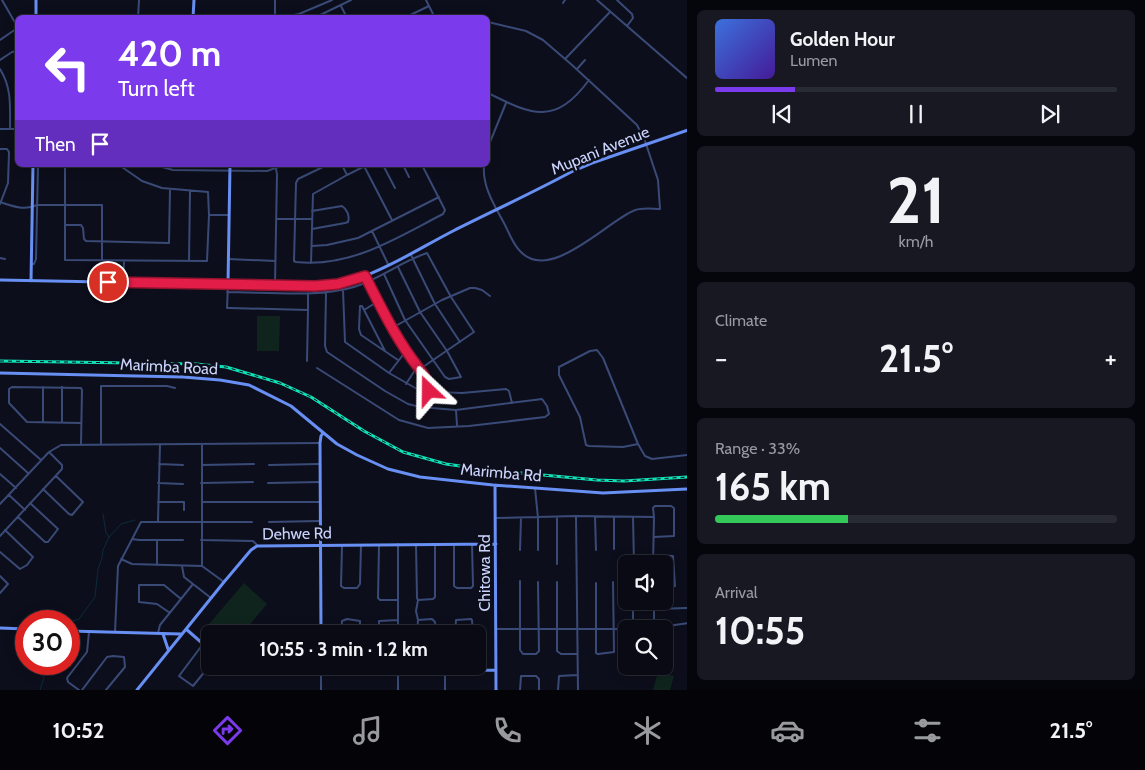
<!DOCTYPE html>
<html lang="en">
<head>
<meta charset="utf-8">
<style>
	:root { --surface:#090a14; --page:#171822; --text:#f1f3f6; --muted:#999aa0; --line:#292b34; --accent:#7c3aed }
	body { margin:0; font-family:Cabin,sans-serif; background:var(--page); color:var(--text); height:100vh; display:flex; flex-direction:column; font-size:19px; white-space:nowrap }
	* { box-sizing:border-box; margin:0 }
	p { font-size:16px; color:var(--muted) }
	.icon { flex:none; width:28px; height:28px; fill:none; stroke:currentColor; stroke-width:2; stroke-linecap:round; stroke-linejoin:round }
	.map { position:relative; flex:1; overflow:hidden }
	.panel { display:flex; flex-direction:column; gap:10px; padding:10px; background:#05060b; width:458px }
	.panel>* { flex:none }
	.hud { position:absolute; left:15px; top:15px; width:475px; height:152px; border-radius:8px; box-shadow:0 2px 12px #0003,0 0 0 1px var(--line); background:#7c3aed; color:#fff; overflow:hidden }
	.controls { position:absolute; left:618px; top:555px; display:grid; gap:10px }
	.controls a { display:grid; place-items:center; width:55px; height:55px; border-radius:8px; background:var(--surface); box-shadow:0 2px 12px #0003,0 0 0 1px var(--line); font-size:25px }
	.speed { position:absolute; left:15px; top:610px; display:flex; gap:10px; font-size:25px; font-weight:700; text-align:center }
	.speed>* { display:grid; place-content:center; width:65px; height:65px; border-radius:50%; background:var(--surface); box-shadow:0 2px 12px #0003,0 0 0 1px var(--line); line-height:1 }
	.speed .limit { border:8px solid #d22; background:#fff; color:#111 }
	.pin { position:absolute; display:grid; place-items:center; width:42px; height:42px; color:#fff; margin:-21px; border:2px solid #fff; border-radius:50%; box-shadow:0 1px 5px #0007 }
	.me { position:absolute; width:55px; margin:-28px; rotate:337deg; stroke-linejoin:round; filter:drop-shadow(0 0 4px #0008) }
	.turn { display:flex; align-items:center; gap:18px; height:105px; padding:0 20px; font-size:22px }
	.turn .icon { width:65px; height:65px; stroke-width:2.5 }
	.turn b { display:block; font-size:35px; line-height:42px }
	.then { display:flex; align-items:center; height:48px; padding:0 20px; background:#0003; gap:10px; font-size:19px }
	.big { font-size:38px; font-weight:800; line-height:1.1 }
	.panel .card { flex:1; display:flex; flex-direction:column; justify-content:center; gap:8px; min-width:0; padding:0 18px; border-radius:8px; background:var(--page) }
	.panel .dial { align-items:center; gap:0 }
	.dial b { font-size:65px; line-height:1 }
	.song { display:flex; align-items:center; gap:15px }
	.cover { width:60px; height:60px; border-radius:8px; background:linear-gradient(135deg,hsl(220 70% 55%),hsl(260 70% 35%)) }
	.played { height:5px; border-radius:2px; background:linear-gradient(90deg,var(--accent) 20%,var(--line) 20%) }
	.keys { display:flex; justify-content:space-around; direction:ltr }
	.heat { display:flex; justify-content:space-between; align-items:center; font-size:28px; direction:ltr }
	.charge { height:8px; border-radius:4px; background:linear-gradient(90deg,#34c759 33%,var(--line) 0) }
	.trip { position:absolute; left:201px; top:625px; width:285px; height:50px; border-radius:8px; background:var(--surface); box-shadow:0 2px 12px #0003,0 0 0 1px var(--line); font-weight:800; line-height:50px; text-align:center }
	.dock { display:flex; height:80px; justify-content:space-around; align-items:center; background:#040408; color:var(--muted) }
	.dock .icon { width:35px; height:35px }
	.dock .on { color:var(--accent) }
	.dock b { font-size:22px; color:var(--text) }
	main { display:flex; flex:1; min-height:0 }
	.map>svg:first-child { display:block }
	.green { fill:#10241e }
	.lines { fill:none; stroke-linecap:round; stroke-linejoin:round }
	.stream { stroke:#0d2b39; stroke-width:1 }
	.street { stroke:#3a4a77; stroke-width:2 }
	.secondary { stroke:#688ff4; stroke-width:3 }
	.rail-casing { stroke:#10e1b7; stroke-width:3 }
	.rail { stroke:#0c0e1b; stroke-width:1; stroke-dasharray:4; stroke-linecap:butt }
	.route-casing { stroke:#92132f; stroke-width:12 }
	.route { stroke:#e11d48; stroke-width:9 }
	.labels { text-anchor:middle; stroke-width:5; stroke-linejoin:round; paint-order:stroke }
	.street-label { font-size:16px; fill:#cad3fb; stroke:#0c0e1b }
</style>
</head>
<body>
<main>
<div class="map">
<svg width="688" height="690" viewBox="0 0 688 690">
	<rect width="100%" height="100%" fill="#0c0e1b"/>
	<path class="green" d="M257,316h23l-1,35h-22z
		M244,583l23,21 -25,30h-22l-11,-10z
		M658,672l16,4 -4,14h-17z"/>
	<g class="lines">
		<path class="stream" d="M103,514l3,19 3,4
			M69,622l10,-3 16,-22 3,-28 4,-11 1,-8 6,-13 12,-13 14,-4
			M40,690l8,-26"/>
		<path class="street" d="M426,0l9,18
			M597,0l91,79
			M617,0l15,14 1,4 -6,8
			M563,3l2,-3
			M341,6l6,12
			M193,15l95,1 11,-2 33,-14
			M275,16v-16
			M138,18l1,-18
			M314,18l37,-18
			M404,18l25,-12
			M0,40l16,-11 1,-3 -15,-26
			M565,59l45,-47
			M0,60l12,-8 6,-1
			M0,69c12,19 10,38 10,60
			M577,69l8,-9
			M488,93c44,22 67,33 101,-13
			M0,129h18
			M488,147l18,-44
			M0,149h7l2,3 -1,31 -8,21
			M65,165v95l142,1 2,-46 -1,-23 -46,-4 -20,-7 -23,-16
			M155,165l18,5 94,1 17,-6
			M327,165l-29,14 -2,4 -2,78 2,1c55,6 100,-24 147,-48l2,-4 -23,-45
			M342,165l5,10 20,-10
			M383,165l12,23
			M403,165l6,12
			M484,165c-2,22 11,41 21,60 4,8 8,19 15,26 29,33 88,-30 113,-40 8,-4 19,-2 27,-2l-2,-29 -13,-39 -8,-16 -65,-60 -29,-25 -17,-9 -38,-9
			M364,166l28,54
			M0,202c12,4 25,9 37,3h65v56
			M312,211l30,-5c5,3 8,10 6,16l-3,1 -33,6
			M209,215h20
			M276,219h36
			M65,225h16l2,3 1,11 2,2 83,2 1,-53
			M372,231l16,33
			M312,246l15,-1 31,-7 81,-41
			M411,255l24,49 25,38
			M0,258l5,1
			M228,259l47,2
			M189,261l1,-70
			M311,263l2,-69 34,-19
			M32,264h2l2,-5 2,-94
			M384,274l21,46 40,57 4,2 12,-2 -14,-26 -27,-39 -22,-45
			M365,276l27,52 28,41 8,16v24
			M123,282l1,-20
			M228,284l-1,24h3l78,2v-17
			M275,284l2,-110 -1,-5
			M343,290l2,52 44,31 28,16 19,3 26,1 44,-4 3,2 3,12
			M227,292c38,0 91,6 127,-5 26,-8 48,-26 73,-34l24,44 23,35 -54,37
			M364,310l13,-8
			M392,328l50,-28 28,-12h5l7,2 8,6
			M385,351l-23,-45h-2l-1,23 2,6 37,25
			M307,361l1,-51
			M317,368l82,52 29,8 41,-2 76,-9 4,-3 -2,-8 -5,-7 -86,11 -36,-3 -12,-3 -23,-13 -58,-39 -2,-6 1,-53
			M389,373l17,-22
			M406,384l11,-17
			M456,410l1,15
			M43,422v-35
			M62,422v-35
			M0,424l41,36
			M81,444l1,-54 -1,-2 -69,-1 -3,2v14l18,19 54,1
			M101,444v-58h66l8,2
			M202,444v122l22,16
			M638,444l-15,3 -34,-1 -3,-1 -6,-28 -21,-42v-8l31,-16 7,-1 6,8 35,86 7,12 7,3 36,-4
			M0,448l28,25
			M159,464l24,1
			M202,465l52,-1
			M269,465l50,-1
			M0,474l16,14
			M158,483l25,1
			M201,483l52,-1
			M268,483l52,-1
			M535,488l3,30v32
			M43,489l26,25 3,1 11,-13 -27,-26
			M9,495l16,15
			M158,502h26v8
			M202,502h117
			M0,504l49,-52 12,-7 259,-2
			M18,517l27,25h3l10,-13 -28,-26
			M557,517v47
			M576,517l2,173
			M595,517l1,33
			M614,517v32
			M633,517l1,47
			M654,517l-1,-9 2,-2h16l3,2v28l-20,1
			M496,518l80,-2 78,1 -1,47
			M158,521l2,-77
			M269,522l50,-1
			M0,536l62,-67v-4l-12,-12
			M132,539l7,1h44
			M201,540l52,1 4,4
			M398,544v90
			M416,544l1,54 1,2 15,-1 2,-2v-53
			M342,546l-1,40 3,2h13l3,-4 1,-39
			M379,546l-1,52 2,2h18
			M454,546v40l3,2h14l2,-2 -1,-42
			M520,550l1,-32
			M0,552l20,17 7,-4 6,-8 -28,-27
			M653,555l20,1 2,30 -3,2h-8
			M121,559l11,5 70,2
			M157,565v-24
			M182,566l2,11 27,21
			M0,576l8,8 -8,9
			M520,581v69l3,4h13l3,-3 -1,-69
			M557,582v69l4,3h16
			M596,583v70l2,1 16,-2 -1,-70
			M418,600l-2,11 2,9
			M633,601v28
			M654,609l34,-1
			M170,613l-13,-9 -18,-2v-17h25l17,14
			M654,628l34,-5
			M496,629h130
			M652,629l2,-1v-27
			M115,632l3,-66 23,-44h111
			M158,633l2,-8 33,-41
			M341,634l1,-13 5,-2 13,2v13
			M379,634v-13l19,-1
			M417,634l1,-14 14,-1 3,3 1,12
			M455,634l1,-14 15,-1 1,1 1,14
			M203,644l-24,32 14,10 17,-21
			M342,666v5
			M445,670v20
			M321,671v19
			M79,690l-11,-8 -1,-4 20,-26 2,-20
			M82,690l25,-33 6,-1 11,1 1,10 -19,23
			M398,690v-24
			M520,690l1,-14h15l3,3v11
			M558,690l1,-14 18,-1"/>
		<path class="secondary" d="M36,18v-18
			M193,18l1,-18
			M0,280l315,6c50,-1 95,-33 138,-55 40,-20 81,-39 120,-60l19,-8 96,-33
			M31,281l2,-116
			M228,284l2,-119
			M0,373l183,4 37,3 29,5 42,21 46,38 20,11 31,14 32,8 73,8 110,8 85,-4
			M495,485l1,205
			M0,628l26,1
			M186,629l24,21
			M69,631l112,3
			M163,634l5,15
			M321,634l-1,-191 1,-7 2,-3
			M230,666l5,4 11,2 250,-2
			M137,690l87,-108 27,-32 6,-4 239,-2"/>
		<g class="rail-casing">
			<path id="rail" d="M0,361l196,3 30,3 54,16 31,14 53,34 39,21 43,12 42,6 109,10 27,1 64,-4"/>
		</g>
		<use href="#rail" class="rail"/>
	</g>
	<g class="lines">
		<g class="route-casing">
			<path id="route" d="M108,282l207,4 23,-2 27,-8c16,31 31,63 53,91 5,6 11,16 11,24"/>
		</g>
		<use href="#route" class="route"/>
	</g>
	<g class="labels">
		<g class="street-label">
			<text transform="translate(600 150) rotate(-22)" y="6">Mupani Avenue</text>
			<text transform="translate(169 366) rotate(3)" y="6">Marimba Road</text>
			<text transform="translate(501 472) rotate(5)" y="6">Marimba Rd</text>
			<text transform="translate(297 533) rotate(-1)" y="6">Dehwe Rd</text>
			<text transform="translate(484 573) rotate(-90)" y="6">Chitowa Rd</text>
		</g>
	</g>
</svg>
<div class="controls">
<a><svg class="icon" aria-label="sound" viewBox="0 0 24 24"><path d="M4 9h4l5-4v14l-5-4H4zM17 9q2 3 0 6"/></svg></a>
<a><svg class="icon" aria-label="search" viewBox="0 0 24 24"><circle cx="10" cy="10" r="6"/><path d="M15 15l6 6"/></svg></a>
</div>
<div class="speed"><div class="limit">30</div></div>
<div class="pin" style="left:108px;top:282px;background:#d93025"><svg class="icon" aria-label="arrive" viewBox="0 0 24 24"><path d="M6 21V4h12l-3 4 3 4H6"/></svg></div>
<svg class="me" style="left:429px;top:391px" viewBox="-20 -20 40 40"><path d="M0-17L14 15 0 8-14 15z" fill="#e11d48" stroke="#fff" stroke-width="4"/></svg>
<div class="trip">10:55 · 3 min · 1.2 km</div>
<div class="hud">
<div class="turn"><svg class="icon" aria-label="left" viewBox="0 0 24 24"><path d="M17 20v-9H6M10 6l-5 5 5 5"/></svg><div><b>420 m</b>Turn left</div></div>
<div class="then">Then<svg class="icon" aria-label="arrive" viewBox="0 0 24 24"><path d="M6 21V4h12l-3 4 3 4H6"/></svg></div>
</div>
</div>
<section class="panel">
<div class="card">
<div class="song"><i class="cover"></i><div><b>Golden Hour</b><p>Lumen</p></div></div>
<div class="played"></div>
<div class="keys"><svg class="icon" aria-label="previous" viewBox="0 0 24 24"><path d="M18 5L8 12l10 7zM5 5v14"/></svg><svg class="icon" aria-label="pause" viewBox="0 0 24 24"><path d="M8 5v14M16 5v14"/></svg><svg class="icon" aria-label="next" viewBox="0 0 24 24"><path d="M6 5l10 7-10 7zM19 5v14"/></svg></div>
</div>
<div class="card dial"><b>21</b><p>km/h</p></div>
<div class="card"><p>Climate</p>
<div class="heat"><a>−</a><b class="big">21.5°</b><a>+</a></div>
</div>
<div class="card"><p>Range · 33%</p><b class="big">165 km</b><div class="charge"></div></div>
<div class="card"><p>Arrival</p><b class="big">10:55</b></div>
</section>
</main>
<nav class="dock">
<b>10:52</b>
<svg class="icon on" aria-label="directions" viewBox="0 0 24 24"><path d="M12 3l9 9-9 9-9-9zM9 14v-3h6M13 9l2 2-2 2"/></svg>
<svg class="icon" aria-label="music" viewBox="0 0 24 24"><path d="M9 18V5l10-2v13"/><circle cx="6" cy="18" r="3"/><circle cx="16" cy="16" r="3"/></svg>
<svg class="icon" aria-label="phone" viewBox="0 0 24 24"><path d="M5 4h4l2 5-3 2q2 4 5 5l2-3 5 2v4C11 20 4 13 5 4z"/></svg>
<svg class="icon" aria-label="climate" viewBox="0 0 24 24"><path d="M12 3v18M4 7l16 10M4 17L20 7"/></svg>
<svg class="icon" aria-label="car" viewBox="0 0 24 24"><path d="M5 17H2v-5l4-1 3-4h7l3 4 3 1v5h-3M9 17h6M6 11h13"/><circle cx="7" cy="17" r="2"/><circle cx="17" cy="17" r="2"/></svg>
<svg class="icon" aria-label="filters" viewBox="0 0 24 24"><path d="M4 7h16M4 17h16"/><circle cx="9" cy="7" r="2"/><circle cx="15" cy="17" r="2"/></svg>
<b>21.5°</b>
</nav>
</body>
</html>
